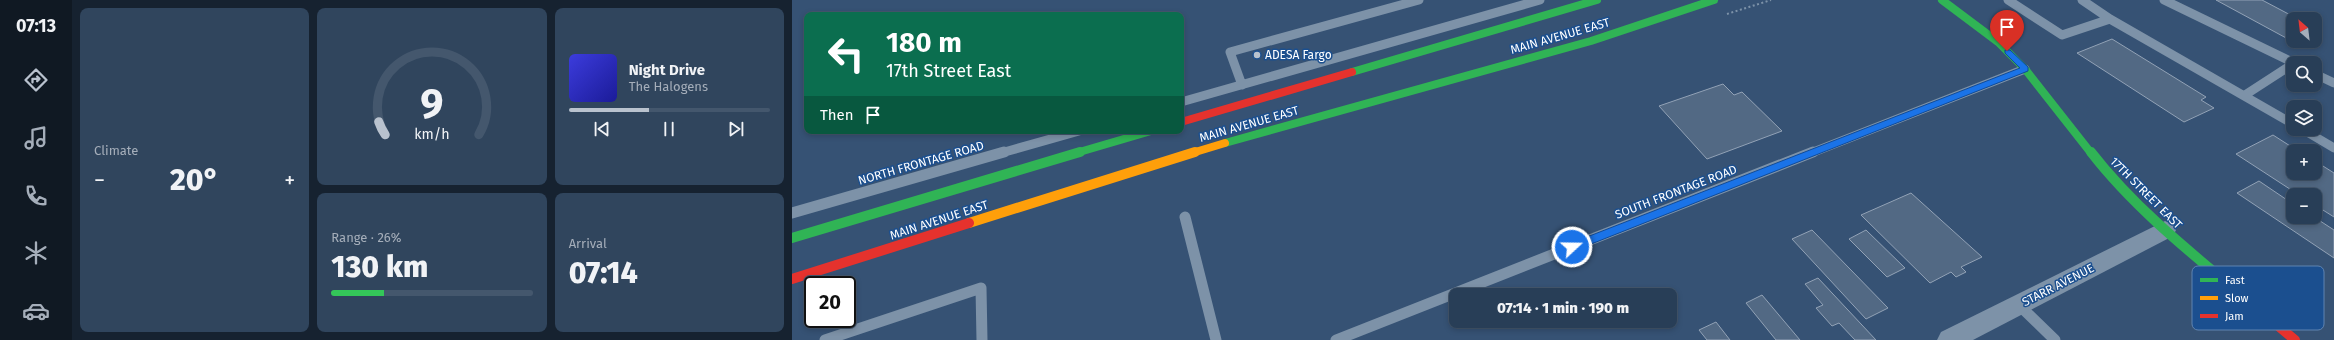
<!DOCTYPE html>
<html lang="en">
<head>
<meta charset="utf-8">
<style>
	:root { --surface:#283e57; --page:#30455d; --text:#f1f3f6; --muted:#a5aeba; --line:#44576d; --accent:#b9c2ce }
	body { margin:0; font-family:"Fira Sans",sans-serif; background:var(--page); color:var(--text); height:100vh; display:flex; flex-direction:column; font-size:15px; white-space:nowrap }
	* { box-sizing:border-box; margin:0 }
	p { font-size:13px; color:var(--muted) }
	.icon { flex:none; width:22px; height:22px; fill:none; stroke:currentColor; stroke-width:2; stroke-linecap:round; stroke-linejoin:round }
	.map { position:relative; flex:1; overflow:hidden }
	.side { display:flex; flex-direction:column; gap:8px; padding:8px; background:#162230; width:720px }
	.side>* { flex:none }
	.top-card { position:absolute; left:12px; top:12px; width:380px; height:122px; border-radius:8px; box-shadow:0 2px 6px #0003,0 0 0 1px var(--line); background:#0b6e4f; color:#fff; overflow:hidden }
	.needle { width:26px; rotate:332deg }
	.buttons { position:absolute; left:1494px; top:12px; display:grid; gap:8px }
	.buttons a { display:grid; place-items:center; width:36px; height:36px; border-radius:8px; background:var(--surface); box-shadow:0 2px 6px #0003,0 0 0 1px var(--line); font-size:20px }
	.speed { position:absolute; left:12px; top:276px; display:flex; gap:8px; font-size:20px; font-weight:700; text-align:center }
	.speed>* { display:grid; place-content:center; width:52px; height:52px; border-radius:50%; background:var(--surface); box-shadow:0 2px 6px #0003,0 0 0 1px var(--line); line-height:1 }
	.speed .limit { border:2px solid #111; border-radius:6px; background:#fff; color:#111 }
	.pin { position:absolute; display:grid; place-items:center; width:34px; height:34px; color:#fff; margin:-41px -17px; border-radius:50% 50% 50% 0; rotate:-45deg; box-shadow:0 0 4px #0007 }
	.pin .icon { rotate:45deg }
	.me { position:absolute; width:44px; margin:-22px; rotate:69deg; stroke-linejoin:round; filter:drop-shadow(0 0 3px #0008) }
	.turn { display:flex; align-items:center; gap:14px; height:84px; padding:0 16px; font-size:18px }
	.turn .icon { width:52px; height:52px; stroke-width:2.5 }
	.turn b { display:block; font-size:28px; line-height:34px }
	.then { display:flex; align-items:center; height:38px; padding:0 16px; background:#0003; gap:8px; font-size:15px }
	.big { font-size:30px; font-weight:800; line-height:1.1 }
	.side .tile { flex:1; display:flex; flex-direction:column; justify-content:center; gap:6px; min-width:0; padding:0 14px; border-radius:8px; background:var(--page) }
	.side .dial { align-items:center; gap:0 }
	.dial svg { height:104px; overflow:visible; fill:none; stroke:var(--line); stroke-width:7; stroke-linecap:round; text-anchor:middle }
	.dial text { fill:var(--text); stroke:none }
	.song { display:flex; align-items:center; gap:12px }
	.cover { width:48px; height:48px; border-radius:6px; background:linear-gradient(135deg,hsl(240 70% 55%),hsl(240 70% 35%)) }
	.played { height:4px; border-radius:2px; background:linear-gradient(90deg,var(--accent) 40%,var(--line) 40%) }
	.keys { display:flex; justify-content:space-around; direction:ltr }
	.heat { display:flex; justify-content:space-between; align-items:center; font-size:22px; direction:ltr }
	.charge { height:6px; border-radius:3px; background:linear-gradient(90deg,#34c759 26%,var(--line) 0) }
	.side .tiles { flex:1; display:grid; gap:8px; grid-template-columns:repeat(3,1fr) }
	.tile:first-child { grid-row:span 2 }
	.trip { position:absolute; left:657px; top:288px; width:228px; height:40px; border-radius:8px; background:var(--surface); box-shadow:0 2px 6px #0003,0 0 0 1px var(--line); font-weight:800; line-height:40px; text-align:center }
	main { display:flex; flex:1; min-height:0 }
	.tabs { display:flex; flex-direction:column; width:72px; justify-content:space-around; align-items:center; background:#101923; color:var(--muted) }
	.tabs .icon { width:28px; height:28px }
	.tabs .active { color:var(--accent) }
	.tabs b { font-size:18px; color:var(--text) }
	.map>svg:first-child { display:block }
	.building { fill:#526984; stroke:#92a2b6 }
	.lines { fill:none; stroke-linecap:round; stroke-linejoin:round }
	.path { stroke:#7d92a8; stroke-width:2; stroke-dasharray:2 2.5; stroke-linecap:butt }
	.lane-far1 { stroke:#7d92a8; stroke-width:9 }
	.lane { stroke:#7d92a8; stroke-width:11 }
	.street { fill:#7d92a8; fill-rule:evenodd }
	.fast-far1 { stroke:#30b455; stroke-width:8 }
	.fast { stroke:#30b455; stroke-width:10 }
	.slow-far1 { stroke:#ff9f0a; stroke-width:8 }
	.slow { stroke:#ff9f0a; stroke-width:10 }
	.jam-far1 { stroke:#e5322d; stroke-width:8 }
	.jam { stroke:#e5322d; stroke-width:10 }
	.route { fill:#1a73e8; stroke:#114b97 }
	.poi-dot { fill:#b9c2ce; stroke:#1b4f8f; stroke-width:1.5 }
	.labels { text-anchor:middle; stroke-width:3; stroke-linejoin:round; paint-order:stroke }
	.street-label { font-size:12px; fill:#fff; stroke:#1b4f8f }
	.poi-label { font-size:12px; fill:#fff; stroke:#1b4f8f; text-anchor:start }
	.key { fill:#1b4f8f; stroke:#5f84b1; stroke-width:1 }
	.key-label { font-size:11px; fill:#fff }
</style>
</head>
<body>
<main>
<nav class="tabs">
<b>07:13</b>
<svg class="icon active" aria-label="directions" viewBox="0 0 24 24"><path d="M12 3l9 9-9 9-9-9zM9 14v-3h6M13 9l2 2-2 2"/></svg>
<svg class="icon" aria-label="music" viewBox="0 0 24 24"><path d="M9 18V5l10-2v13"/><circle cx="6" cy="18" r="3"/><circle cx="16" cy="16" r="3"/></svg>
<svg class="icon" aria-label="phone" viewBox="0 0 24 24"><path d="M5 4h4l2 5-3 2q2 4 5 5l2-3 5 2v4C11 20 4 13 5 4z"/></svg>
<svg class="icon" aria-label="climate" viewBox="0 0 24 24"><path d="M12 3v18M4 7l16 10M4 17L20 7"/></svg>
<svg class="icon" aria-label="car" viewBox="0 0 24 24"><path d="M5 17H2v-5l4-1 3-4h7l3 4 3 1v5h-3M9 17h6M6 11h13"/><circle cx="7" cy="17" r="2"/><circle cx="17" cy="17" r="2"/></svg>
</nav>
<section class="side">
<div class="tiles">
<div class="tile"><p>Climate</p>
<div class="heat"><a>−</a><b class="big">20°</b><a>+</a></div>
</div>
<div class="tile dial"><svg viewBox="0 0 100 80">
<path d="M14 69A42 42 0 1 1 86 69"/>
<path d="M14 69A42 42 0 0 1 9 59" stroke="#b9c2ce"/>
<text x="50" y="56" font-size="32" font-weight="700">9</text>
<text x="50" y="72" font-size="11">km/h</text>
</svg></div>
<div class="tile">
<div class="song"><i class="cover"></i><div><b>Night Drive</b><p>The Halogens</p></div></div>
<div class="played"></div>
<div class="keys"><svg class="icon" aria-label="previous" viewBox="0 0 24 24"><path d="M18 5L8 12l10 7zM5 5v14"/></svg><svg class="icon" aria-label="pause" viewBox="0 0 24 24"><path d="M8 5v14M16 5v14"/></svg><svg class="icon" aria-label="next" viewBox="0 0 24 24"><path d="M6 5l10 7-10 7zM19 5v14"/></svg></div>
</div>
<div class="tile"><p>Range · 26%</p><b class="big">130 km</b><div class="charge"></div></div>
<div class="tile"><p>Arrival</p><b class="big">07:14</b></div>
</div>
</section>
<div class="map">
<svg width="1542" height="340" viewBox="0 0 1542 340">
	<rect width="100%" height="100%" fill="#365274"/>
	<path class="building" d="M1424,0h46l36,19h-5v18l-5,2z
		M1320,39l94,58 -5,3 13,8 -30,14 -107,-69z
		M931,84l11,11 8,-3 40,39 -75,28 -48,-53z
		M1481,135l25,16h-5v22h22v-12l19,12v44l-19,-12v-10h-16l-63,-41z
		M1467,181l34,23v13h21l20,13v28l-97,-65z
		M1119,193l71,64 -21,10 5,5 -10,5 -5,-5 -21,11 -69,-68z
		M1020,230l76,78 -22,11 -74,-80z
		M1074,230l39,38 -18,9 -38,-38z
		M1026,278l58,62h-21l-16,-17 -7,3 -16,-18 7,-3 -18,-21z
		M970,295l38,45h-24l-30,-37z
		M924,322l14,18h-23l-8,-10z"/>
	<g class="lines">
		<path class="path" d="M935,14l44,-14"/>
		<path class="lane-far1" d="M1216,0l54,35 48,-16
			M1290,0l28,19 183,105
			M1372,0l130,63
			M1523,74l19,9
			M450,85l-12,-33 189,-52
			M1453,95l48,-31
			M389,102l359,-102
			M1510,129l32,19
			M209,153l78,-22
			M1019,153l214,-84"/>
		<path class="lane" d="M0,213l212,-61
			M393,217l31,123
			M1227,305l36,35
			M33,340l156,-52 1,52
			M544,340l477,-188"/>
		<path class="street" d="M1373,221l8,3 3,6 -3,6 -200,104h-36l4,-8z"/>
		<path class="fast-far1" d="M1150,0l56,42 27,27 66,84
			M560,72l245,-72
			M433,143l366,-102 123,-41
			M284,153l75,-22"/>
		<path class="fast" d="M1299,152c41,53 95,97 147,140
			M0,238l288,-86"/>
		<path class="slow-far1" d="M400,153l33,-10"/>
		<path class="slow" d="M177,223l226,-71"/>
		<path class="jam-far1" d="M389,122l171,-50"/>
		<path class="jam" d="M0,279l177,-56
			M1446,292l57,48"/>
	</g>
	<path class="route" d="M1213,50h5l18,17v4l-452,179h-7l-2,-3 2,-3 451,-176 -15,-15z"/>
	<circle class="poi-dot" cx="465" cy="55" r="4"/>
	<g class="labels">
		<g class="street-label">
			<text transform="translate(768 36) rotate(-16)" y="4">MAIN AVENUE EAST</text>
			<text transform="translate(457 124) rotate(-16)" y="4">MAIN AVENUE EAST</text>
			<text transform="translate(129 163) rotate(-16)" y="4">NORTH FRONTAGE ROAD</text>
			<text transform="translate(884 192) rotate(-21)" y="4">SOUTH FRONTAGE ROAD</text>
			<text transform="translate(1354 193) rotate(45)" y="4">17TH STREET EAST</text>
			<text transform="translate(147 220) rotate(-18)" y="4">MAIN AVENUE EAST</text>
			<text transform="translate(1266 285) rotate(-27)" y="4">STARR AVENUE</text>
		</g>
		<g class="poi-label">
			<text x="473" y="59">ADESA Fargo</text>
		</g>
	</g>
	<rect x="1400" y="266" width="132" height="64" rx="6" class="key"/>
	<rect x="1408" y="278" width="18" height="4" fill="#30b455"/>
	<rect x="1408" y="296" width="18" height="4" fill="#ff9f0a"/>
	<rect x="1408" y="314" width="18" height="4" fill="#e5322d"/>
	<g class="key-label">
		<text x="1433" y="284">Fast</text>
		<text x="1433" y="302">Slow</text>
		<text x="1433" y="320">Jam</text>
	</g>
</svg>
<div class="buttons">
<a><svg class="needle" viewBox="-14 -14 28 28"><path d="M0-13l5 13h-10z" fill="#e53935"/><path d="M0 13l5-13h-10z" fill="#a5aeba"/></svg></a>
<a><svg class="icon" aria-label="search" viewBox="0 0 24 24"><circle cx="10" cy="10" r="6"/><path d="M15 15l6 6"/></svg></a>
<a><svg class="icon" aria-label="layers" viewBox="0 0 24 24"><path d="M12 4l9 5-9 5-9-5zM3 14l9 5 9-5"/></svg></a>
<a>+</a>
<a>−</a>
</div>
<div class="speed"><div class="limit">20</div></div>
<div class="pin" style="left:1215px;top:51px;background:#d93025"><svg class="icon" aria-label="arrive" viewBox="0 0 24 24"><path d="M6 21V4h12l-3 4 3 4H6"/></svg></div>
<svg class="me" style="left:780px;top:247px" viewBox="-20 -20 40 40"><circle r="17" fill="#1a73e8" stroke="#fff" stroke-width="3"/><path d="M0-11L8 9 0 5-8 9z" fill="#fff"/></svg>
<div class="trip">07:14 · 1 min · 190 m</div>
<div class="top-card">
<div class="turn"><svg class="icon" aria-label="left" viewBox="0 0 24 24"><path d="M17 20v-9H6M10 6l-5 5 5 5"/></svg><div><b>180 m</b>17th Street East</div></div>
<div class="then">Then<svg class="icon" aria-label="arrive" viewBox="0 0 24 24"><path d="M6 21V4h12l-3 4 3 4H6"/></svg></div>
</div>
</div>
</main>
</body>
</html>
